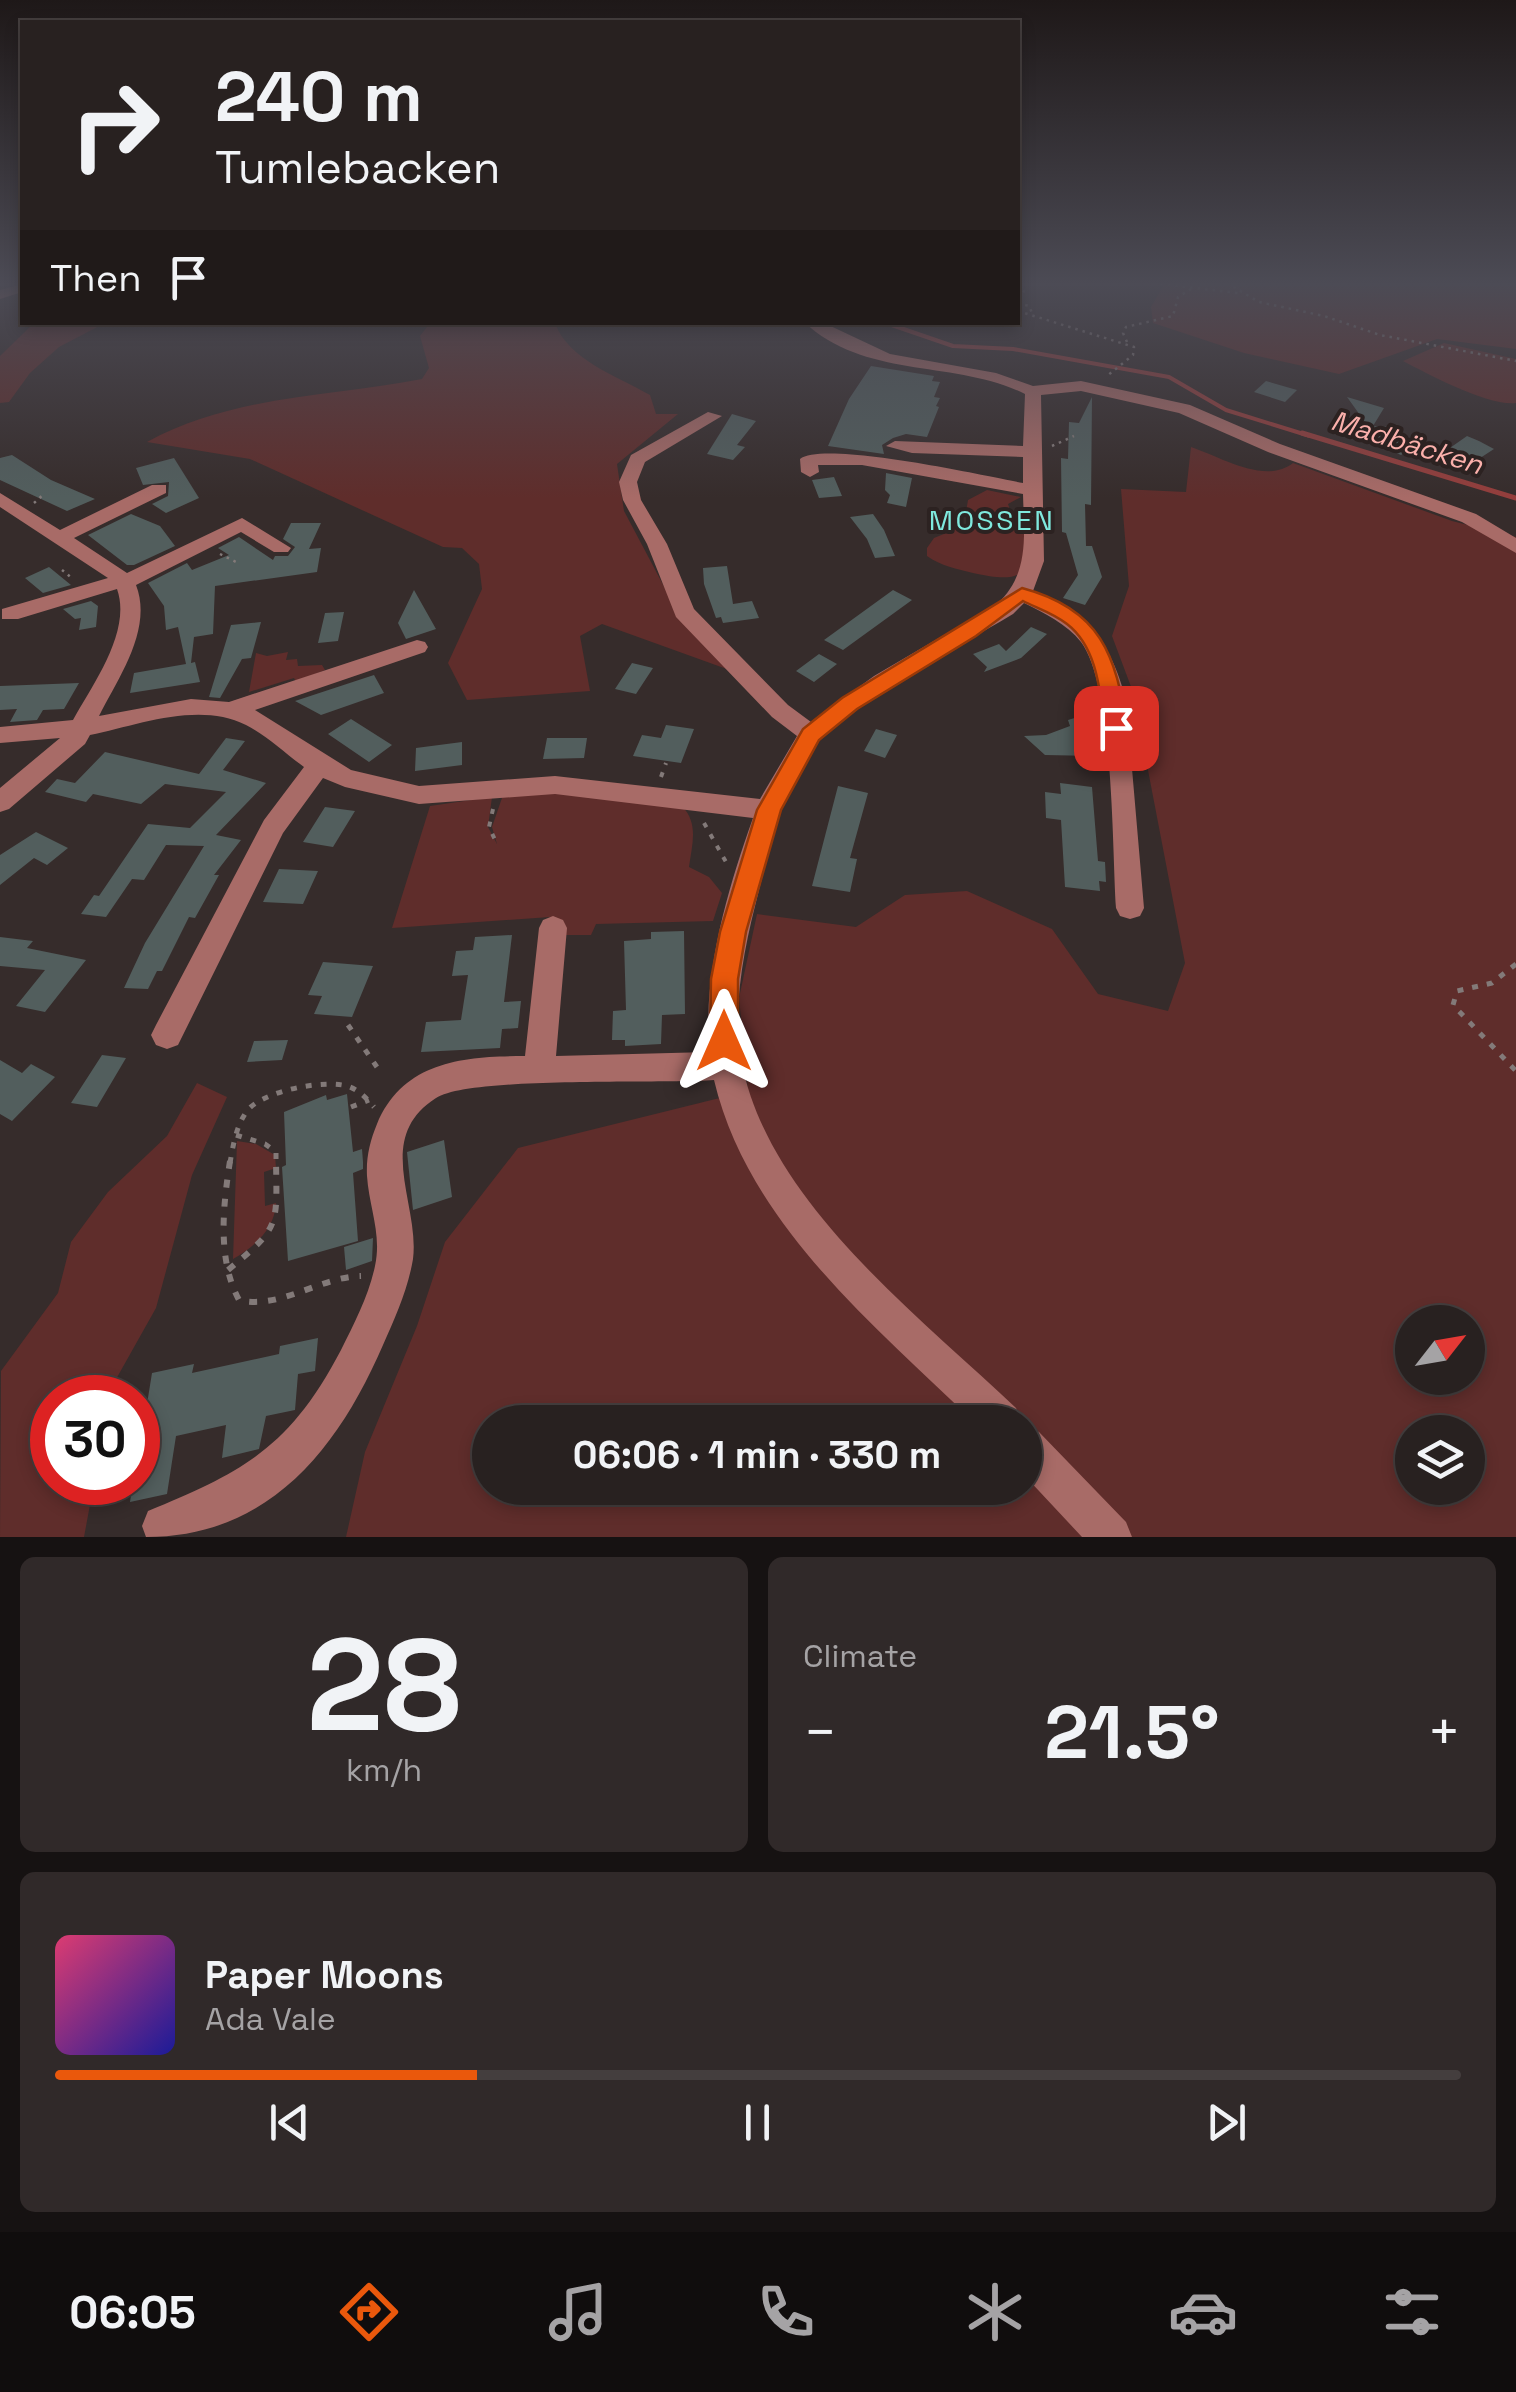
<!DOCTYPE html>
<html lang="en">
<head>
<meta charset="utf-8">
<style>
	:root { --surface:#282120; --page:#302929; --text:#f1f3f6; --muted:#a5a3a5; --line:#443e3e; --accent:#ea580c }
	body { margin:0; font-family:"Space Grotesk",sans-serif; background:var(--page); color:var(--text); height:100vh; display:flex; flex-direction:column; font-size:38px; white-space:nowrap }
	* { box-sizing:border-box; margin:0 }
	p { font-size:32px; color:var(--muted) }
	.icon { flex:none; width:55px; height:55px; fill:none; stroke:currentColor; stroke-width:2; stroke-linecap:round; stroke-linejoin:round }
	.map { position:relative; height:1537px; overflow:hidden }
	.panel { display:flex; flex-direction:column; gap:20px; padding:20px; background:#161212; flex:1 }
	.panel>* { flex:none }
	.top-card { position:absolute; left:20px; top:20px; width:1000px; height:305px; border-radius:0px; box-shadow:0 5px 15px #0003,0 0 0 2px var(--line); background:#282120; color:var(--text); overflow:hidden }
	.needle { width:65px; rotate:59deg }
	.tools { position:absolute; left:1395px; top:1305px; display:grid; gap:20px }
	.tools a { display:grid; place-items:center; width:90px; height:90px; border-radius:50%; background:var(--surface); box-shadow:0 5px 15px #0003,0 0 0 2px var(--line); font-size:50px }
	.speed { position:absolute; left:30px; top:1375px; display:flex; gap:20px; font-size:50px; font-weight:700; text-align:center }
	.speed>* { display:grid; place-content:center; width:130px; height:130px; border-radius:50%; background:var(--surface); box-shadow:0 5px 15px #0003,0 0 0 2px var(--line); line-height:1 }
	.speed .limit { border:15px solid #d22; background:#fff; color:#111 }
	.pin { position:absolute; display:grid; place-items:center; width:85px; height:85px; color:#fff; margin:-42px; border-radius:20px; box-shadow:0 5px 15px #0006 }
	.me { position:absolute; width:110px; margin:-55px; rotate:0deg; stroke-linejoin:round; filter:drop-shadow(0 0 8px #0008) }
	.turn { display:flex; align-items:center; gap:35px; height:210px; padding:0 30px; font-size:45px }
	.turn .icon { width:130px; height:130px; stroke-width:2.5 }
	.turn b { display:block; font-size:70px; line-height:85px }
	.then { display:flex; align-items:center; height:95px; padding:0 30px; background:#0003; gap:20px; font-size:38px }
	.big { font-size:75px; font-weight:800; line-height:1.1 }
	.panel .tile { flex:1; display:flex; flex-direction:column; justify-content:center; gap:15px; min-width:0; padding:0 35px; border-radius:15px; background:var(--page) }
	.panel .dial { align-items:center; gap:0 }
	.dial b { font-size:130px; line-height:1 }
	.song { display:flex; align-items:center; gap:30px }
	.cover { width:120px; height:120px; border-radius:15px; background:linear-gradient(135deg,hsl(340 70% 55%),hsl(240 70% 35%)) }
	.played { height:10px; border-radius:5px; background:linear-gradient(90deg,var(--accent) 30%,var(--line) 30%) }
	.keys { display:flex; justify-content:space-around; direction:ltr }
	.heat { display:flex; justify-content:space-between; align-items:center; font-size:55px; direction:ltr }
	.panel .tiles { flex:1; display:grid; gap:20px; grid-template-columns:1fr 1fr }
	.tile:last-child { grid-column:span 2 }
	.trip { position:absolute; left:472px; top:1405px; width:570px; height:100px; border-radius:50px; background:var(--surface); box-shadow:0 5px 15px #0003,0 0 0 2px var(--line); font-weight:800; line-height:100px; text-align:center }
	.menu { display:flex; height:160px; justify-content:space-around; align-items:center; background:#100d0d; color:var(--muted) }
	.menu .icon { width:70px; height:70px }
	.menu .selected { color:var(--accent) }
	.menu b { font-size:45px; color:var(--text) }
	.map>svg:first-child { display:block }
	.green { fill:#5f2d2b; fill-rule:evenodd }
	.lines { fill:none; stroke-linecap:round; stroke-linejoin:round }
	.stream-far1 { stroke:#943e3c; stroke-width:4 }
	.stream { stroke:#943e3c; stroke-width:5 }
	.building { fill:#525e5d }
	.path-far3 { stroke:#837a79; stroke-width:2.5; stroke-dasharray:2.5 5; stroke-linecap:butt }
	.path-far2 { stroke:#837a79; stroke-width:4; stroke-dasharray:5 8; stroke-linecap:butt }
	.path-far1 { stroke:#837a79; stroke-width:5; stroke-dasharray:6 9; stroke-linecap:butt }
	.path { stroke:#837a79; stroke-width:6; stroke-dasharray:8 11; stroke-linecap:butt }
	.minor { fill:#a86b67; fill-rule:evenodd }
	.route { fill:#ea580c; stroke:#983908; stroke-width:2.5 }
	.labels { text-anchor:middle; stroke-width:8; stroke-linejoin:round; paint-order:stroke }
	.far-water-label { font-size:28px; font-style:italic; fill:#fbb0ab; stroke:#2c2221 }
	.far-neighbourhood-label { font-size:28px; letter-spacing:2.5px; fill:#7fe9de; stroke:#2c2221 }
</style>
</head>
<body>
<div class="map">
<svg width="1516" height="1537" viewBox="0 0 1516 1537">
	<rect width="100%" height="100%" fill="#362c2b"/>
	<path class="green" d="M1165,283h351v66l-79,-10 -98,35 -95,-21 -91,-30 -2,-16z
		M34,323h71l-46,24 -29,26 -21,29 -9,1v-47z
		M430,323h125c13,37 64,54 95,72l6,19h22l-61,50 7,47 53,100 58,61 -133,-48 -22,12 10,55 -123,9 -19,-37 34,-74 -3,-25 -17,-16 -19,-1 -193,-88 -103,-17c87,-47 181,-45 275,-63l7,-11 -9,-32z
		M1444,343l72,16v44c-29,3 -86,-28 -113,-42z
		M1191,447c30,10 74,38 102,16l159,58 64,16v1000h-1170l19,-85 52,-126 28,-84 73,-94 230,-57 -9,-93 18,-84 99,13 49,-32 62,-4 85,38 46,65 70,17 17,-48 -52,-271 -21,-56 17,-50 -8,-97 65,3zM1412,1322h56v56h-56zM490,1422h535v66h-535zM1412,1432h56v56h-56z
		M987,490l34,7 -13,7 4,12 10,6c13,51 4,63 -49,51 -16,-4 -32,-7 -46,-17v-8l7,-10 37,-15 -5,-11 2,-12z
		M288,652l-2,8 11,-1 1,7 24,-1 3,5 -29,12 -2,-4 -45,14 7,-39 11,3z
		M564,792l118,14c17,18 10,38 7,61l20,10 13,16 -9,28 -117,3 -5,11h-26l-15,-18 -158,11 38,-122 62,-9 -4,30 9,17 -5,-17 11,-32z
		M197,1083l30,14 -35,78 -36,133 -50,89 -54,1v84l42,1 -10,54h-84l1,-166 57,-78 13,-51 37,-50 59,-56z
		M237,1141l19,3 19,11 1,13 -12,4 1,34 11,-3c-1,26 -22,44 -43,56z"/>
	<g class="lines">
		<path class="stream-far1" d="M883,322l70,24 60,3 156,28 57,33 84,26"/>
		<path class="stream" d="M1302,433l214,65"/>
	</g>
	<path class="building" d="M871,366l63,10 -2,5 8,1 -6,15 6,1 -4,8 3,1 -12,30 -21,-3 -13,4 -11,7 2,9 -56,-8 21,-47z
		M1266,381l31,9 -12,12 -31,-10z
		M1092,397l-1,108 -6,-1 1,42h6l10,31 -17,28 -22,-7 15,-23 -12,-42 -4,-1 -1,-74 7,1 1,-37 10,1z
		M1347,397l37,11 -11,18 23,1 19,18 -14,10 -18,-8z
		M732,414l24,7 -19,24 8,2 -12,13 -26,-6z
		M1467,436l12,5 15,8 -20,13 -27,-12z
		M12,455l39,25 44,19 -28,12 -67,-31v-22z
		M174,458l25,40 -33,15 -14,-9 16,-8 1,-14 -26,3 -7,-17z
		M886,473l26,5 -6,29 -19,-4 3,-8 -5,-5z
		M834,477l8,19 -23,2 -7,-18z
		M131,514l29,12 15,20 -41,19h-7l-39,-30z
		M873,514l11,16 11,26 -20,2 -8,-19 -17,-22z
		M291,523h30l-12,26 12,-1 -4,24 -102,14 -2,48 -19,3 -3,26 4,-1 5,20 -70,11 4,-20 52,-9 -8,-37 -12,3 -2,-24 -16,-23 39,-20 5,7 37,-15 -11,-7 21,-11 34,23 2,-4h13l7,-9 -12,-8z
		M727,566l6,38 19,-3 7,17 -36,5 -2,-6 -5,1 -12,-34 -1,-16z
		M49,567l22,18 -28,8 -18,-15z
		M414,590l22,39 -30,10 -8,-16z
		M893,590l19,10 -69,50 -19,-10z
		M91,601l7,5 -2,21 -17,3 2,-12 -6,1 -12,-10z
		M344,612l-6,29 -20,2 7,-30z
		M261,622l-10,36 -9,1 -22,39 -11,-1 22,-72z
		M1031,627l16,7 -26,24 -37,14 3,-5 -14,-13 26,-10 7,7z
		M819,654l18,10 -23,18 -18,-11z
		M632,663l21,5 -17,26 -21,-5z
		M374,675l10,18 -63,22 -26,-14z
		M79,683l-15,26 -21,1 -6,10 -27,2 7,-13 -17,1v-24z
		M1091,713l4,43 -50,-1 -21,-19 22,-1 24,-9 -2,-6z
		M351,719l41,26 -23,17 -41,-28z
		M666,725l28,4 -13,34 -48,-7 9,-21 19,3z
		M876,729l21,6 -12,23 -21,-7z
		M226,738l19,3 -22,29 43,13 -50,52 25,5 -27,35h5l-24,43 -6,-1 -27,54h-5l-9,18 -24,-1 21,-45 59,-97 -38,-1 -22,35 -12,-1 -26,38 -25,-3 13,-19 5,1 49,-72 42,4 36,-36 -61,-8 -24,20 -48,-10 -7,8 -41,-10 12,-13 18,4 30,-31 94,22z
		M547,738h40l-3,20 -41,1z
		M462,742v23l-47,6 1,-23z
		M1060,783l32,4 6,74 7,1 1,20 -7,-1 1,10 -35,-4 -4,-67 -15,-2 -1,-26 16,2z
		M838,786l30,7 -18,65 7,1 -7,33 -38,-6z
		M325,807l30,4 -22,36 -30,-5z
		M36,832l32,16 -21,17 -13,-7 -34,27v-30z
		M279,869l39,2 -15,33 -40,-2z
		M684,931l1,83 -23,1 -1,29 -36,2v-6h-13l1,-29 13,-1 -2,-69 27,-2v-7z
		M512,935l-8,67 17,-1 -3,27 -16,1 -2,19 -79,4 5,-30 35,-2 7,-45 -16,1 4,-25 17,-1 2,-13z
		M0,937l33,4 -6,7 59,12 -41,52 -29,-6 29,-36 -45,-4z
		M323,962l50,4 -21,51 -38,-3 8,-18 -14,-1z
		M288,1040l-6,20 -35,2 7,-21z
		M102,1055l24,3 -29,49 -26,-4z
		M0,1060l22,13 9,-9 24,13 -43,44 -12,-7z
		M347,1094l6,58 9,-3 1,13v7l-10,4 5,68 -70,20 -6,-94 4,-2 -2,-53 42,-17 1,5z
		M444,1140l8,57 -39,13 -6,-58z
		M373,1238l-1,23 -26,9 -2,-23z
		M318,1338l-3,33 -17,3 -3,36 -29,6 -7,33 -37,9 4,-33 -50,11 -9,58 -37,8 3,-20h5v-76l9,-2 5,-31 42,-9 -2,9 87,-19 1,-8z"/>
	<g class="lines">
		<path class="path-far3" d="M1153,283l85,10
			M1227,283l32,19 65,14 56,19 136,26
			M1018,285l6,6 -6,12
			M1018,303l11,3 3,7
			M1018,311l116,36 -1,8 -26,21
			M1127,342l-4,-9 3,-6 47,-11 5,-19 13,-8
			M1052,446l22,-10
			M34,503l11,-10
			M220,554l18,9
			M62,570l11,9"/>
		<path class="path-far2" d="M661,777l5,-14
			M493,809l-4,18 8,17
			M704,823l22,39"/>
		<path class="path-far1" d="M1516,964l-24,19 -35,8 -4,14 63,66
			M348,1025l31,45
			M351,1107l18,-7
			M236,1135l29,9 11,8v11
			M230,1163c3,-17 6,-37 17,-52 15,-20 80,-33 103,-24 10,4 17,12 24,20"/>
		<path class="path" d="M230,1161c-7,45 -13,98 9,139 41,10 80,-23 122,-24
			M228,1270c52,-43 49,-43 48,-109"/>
		<path class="minor" d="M22,284v8l-22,7v-9z
			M804,322h18l68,32 106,19 37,13 48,-5 109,24 90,39 196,70 40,24v15l-54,-31 -194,-70 -89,-39 -98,-22 -40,4 3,166 -11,30c56,28 76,47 93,108l18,209 -4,8 -10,3 -10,-3 -4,-8c-4,-60 -2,-222 -35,-266 -14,-18 -37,-29 -57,-39l-11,11c-64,39 -137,71 -191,124 -38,39 -50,102 -63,152 -14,55 -28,116 -17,173 26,138 177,253 274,345l6,14h-48c-101,-98 -226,-199 -260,-342 -53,4 -244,-4 -278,18 -63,40 -16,106 -23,161 -5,30 -18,59 -30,86 -45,104 -114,192 -237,192l-4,-11 6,-15c97,-40 142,-64 193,-161 13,-26 28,-55 34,-84 7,-32 -6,-59 -8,-90 -1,-19 3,-35 10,-52 26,-63 87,-68 148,-68l14,-128 4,-8 10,-4 10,4 4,8 -11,128 153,-4c-6,-79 18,-161 44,-234l-198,-24 -136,10 -74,-17 -22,-9 -40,55 -105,212 -11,4 -11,-4 -5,-10 5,-10 108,-205 40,-53c-19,-14 -38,-32 -58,-42 -47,-24 -108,0 -156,10l-5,9 -76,65 -9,3v-24l60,-50 -60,5v-16l73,-7c20,-36 59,-89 44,-131l-99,30h-16v-10l106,-31 -108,-71v-14l60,37 92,-45h14v8l-92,45 53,35 115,-55 49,30 -3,4h-14l-33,-20 -105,53c17,44 -17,92 -37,131l92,-17 38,3 188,-62 8,2 3,5 -3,5 -170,58 96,60 68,16 136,-10 205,23 37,-63 -25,-19 -96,-100 -29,-73 -24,-44 -4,-18 12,-27 77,-43 14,4 -77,46 -8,20 4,18 26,44 27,65 94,96 23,17 63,-46 123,-72c33,-30 27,-69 26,-110l-161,-29h-44l1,7 -9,5 -9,-5 -1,-13c24,-19 186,17 223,24v-26l-111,-4 -26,-7 9,-5 128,5 2,-52c-70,-35 -159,-14 -221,-72z
			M1025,1426l14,6 87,90 6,15h-50l-57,-61z"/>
	</g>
	<linearGradient id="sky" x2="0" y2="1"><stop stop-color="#1e1818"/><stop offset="0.57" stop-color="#4c4b55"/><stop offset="1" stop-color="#4c4b55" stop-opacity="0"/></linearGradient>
	<rect width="1516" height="498" fill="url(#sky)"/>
	<path class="route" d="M1022,588c79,21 94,67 105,140l-4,6 -7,2 -11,-8c-5,-35 -7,-80 -38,-104 -12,-10 -30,-16 -44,-23l-47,35 -119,73 -38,31 -38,70 -35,122 -8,47v62l-4,9 -10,4 -10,-4 -4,-9 1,-62 9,-47 37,-122 46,-81 39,-31z"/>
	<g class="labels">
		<g class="far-water-label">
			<text transform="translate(1407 442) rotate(17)" y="10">Madbäcken</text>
		</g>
		<g class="far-neighbourhood-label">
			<text x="992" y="530">MOSSEN</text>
		</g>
	</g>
</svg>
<div class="tools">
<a><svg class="needle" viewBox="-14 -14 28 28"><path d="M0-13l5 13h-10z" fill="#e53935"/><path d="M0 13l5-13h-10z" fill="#a5a3a5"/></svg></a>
<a><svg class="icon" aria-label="layers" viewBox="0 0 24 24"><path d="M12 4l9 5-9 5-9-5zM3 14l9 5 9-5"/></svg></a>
</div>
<div class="speed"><div class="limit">30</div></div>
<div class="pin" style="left:1116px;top:728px;background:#d93025"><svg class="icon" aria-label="arrive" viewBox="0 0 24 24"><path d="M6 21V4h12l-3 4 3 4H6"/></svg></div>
<svg class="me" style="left:724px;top:1041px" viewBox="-20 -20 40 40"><path d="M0-17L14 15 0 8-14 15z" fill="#ea580c" stroke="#fff" stroke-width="4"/></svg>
<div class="trip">06:06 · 1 min · 330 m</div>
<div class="top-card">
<div class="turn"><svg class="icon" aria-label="right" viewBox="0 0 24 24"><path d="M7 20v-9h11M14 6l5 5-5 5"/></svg><div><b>240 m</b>Tumlebacken</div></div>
<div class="then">Then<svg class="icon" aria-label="arrive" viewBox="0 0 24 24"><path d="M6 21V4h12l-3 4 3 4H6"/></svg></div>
</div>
</div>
<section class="panel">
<div class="tiles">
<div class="tile dial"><b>28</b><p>km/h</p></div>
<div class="tile"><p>Climate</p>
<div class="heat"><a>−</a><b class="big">21.5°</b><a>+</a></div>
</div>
<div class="tile">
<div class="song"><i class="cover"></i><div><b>Paper Moons</b><p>Ada Vale</p></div></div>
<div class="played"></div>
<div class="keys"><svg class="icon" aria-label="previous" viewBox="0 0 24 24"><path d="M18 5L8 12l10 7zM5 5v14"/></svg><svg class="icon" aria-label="pause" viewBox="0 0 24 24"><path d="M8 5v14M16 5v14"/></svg><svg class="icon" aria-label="next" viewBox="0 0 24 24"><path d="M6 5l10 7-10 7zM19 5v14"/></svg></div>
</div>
</div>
</section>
<nav class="menu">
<b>06:05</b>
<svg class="icon selected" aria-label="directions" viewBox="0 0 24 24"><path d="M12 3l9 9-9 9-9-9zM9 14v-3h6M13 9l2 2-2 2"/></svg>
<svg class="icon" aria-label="music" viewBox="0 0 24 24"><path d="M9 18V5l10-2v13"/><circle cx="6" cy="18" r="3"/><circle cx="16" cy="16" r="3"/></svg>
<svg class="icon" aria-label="phone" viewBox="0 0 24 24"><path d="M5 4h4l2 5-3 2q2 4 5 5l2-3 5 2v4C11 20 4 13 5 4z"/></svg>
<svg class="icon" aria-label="climate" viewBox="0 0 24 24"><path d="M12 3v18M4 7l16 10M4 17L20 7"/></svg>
<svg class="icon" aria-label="car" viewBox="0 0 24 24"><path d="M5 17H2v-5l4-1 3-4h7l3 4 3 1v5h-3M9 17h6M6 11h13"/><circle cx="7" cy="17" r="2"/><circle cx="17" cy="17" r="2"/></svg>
<svg class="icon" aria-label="filters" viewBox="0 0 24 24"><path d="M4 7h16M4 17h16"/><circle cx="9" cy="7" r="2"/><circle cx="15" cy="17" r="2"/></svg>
</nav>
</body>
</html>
